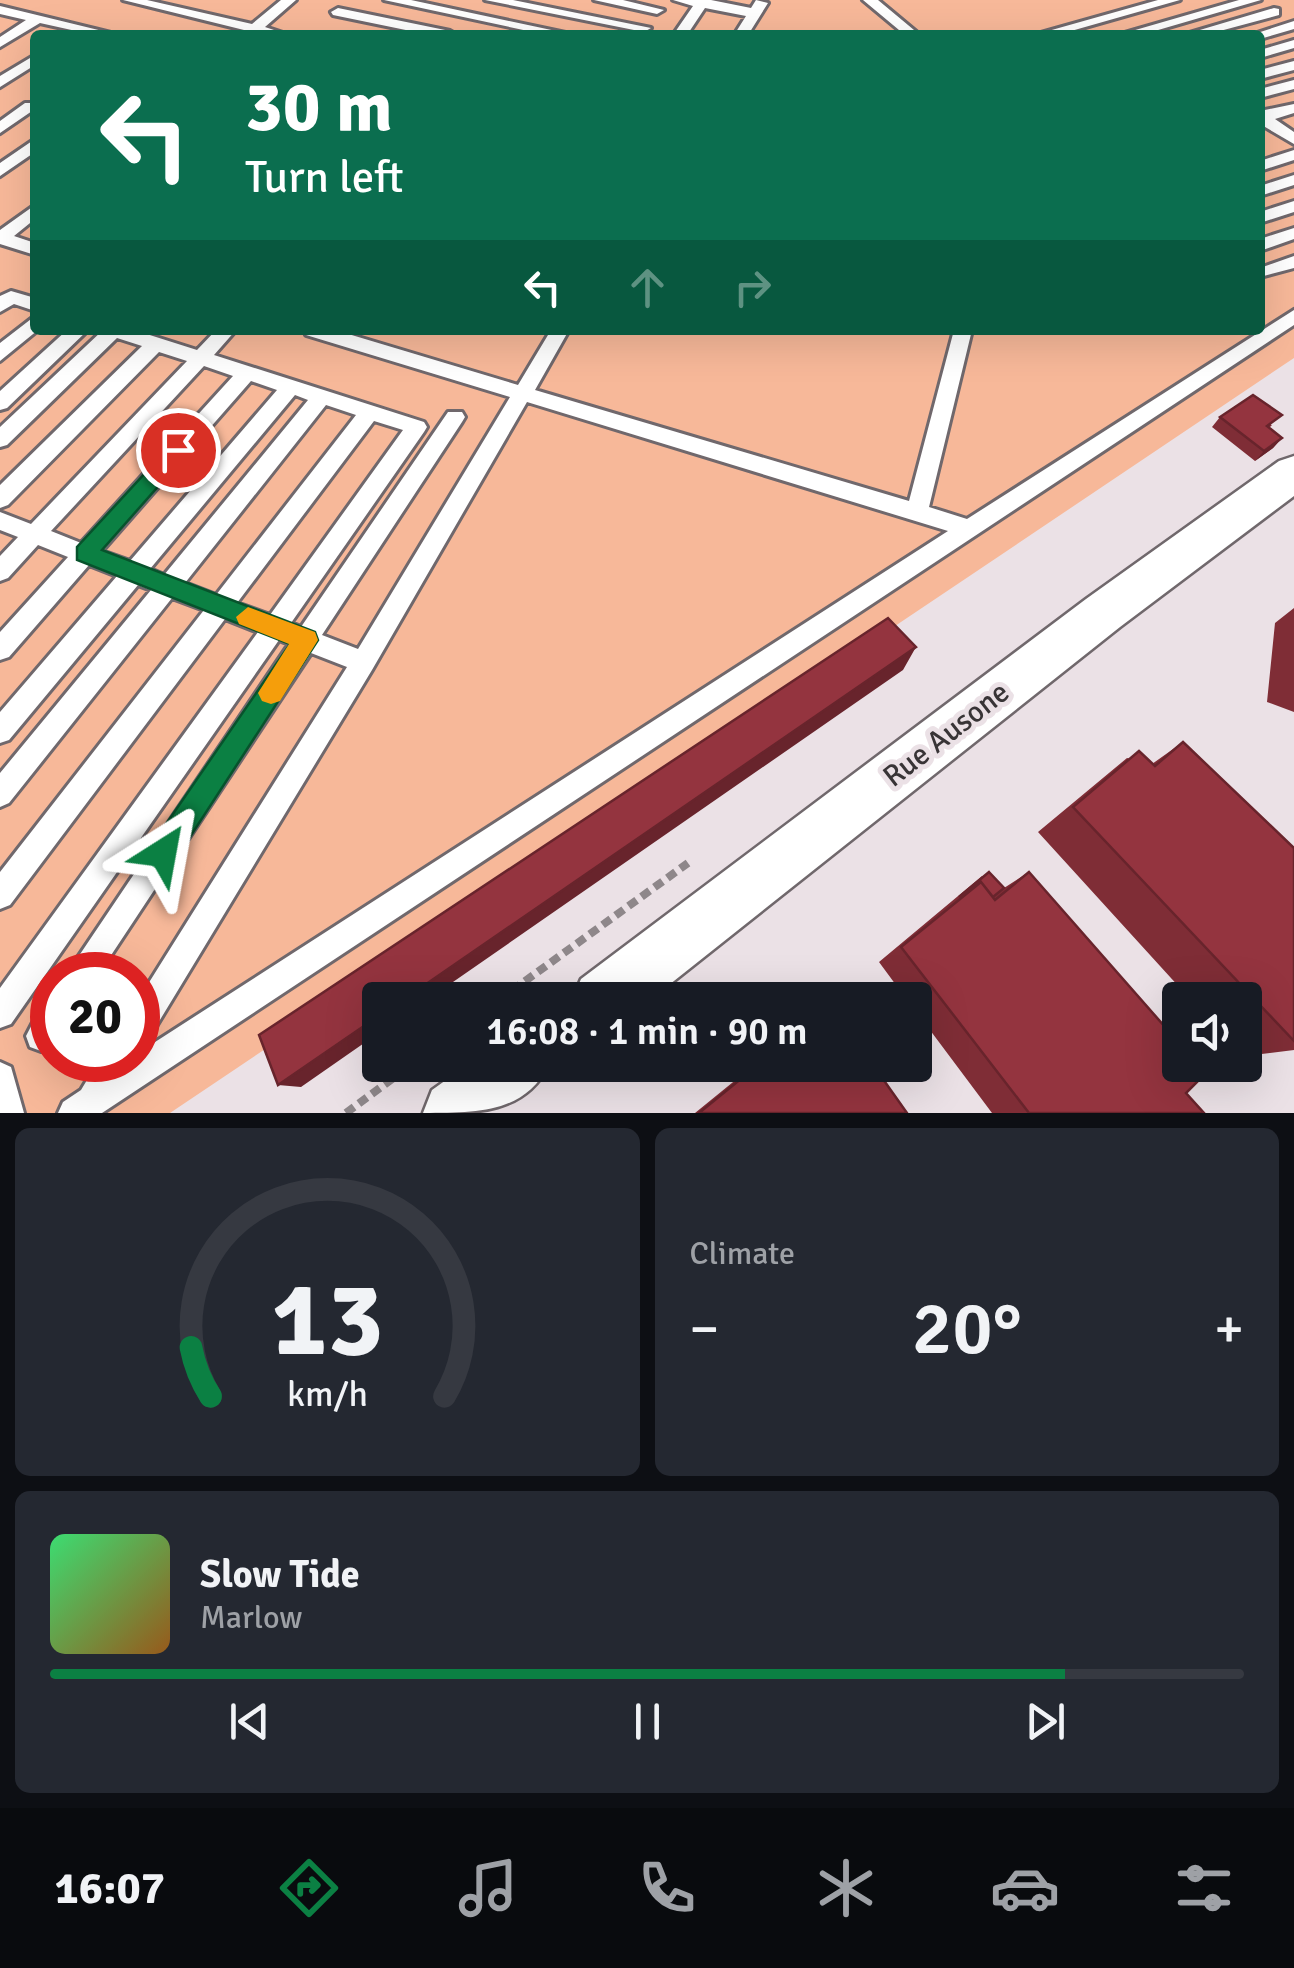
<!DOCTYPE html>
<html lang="en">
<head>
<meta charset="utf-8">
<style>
	:root { --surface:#171b24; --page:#242831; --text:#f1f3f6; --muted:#9ea1a6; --line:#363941; --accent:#0b8043 }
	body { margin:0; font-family:Signika,sans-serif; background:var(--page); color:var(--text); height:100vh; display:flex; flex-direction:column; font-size:38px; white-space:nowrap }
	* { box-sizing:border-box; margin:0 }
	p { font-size:32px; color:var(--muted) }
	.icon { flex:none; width:55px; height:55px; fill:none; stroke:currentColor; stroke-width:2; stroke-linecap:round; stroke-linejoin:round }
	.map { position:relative; height:1113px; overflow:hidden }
	.sheet { display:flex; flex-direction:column; gap:15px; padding:15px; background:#0d0f14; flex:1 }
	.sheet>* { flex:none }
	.guide { position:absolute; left:30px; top:30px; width:1235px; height:305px; border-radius:10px; box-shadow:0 10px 40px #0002; background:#0b6e4f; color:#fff; overflow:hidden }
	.fabs { position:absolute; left:1162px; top:982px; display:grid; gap:20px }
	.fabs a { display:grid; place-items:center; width:100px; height:100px; border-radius:10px; background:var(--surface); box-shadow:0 10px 40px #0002; font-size:50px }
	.speed { position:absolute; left:30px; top:952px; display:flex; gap:20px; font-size:50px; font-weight:700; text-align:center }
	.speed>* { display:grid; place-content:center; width:130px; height:130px; border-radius:50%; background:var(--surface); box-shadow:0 10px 40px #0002; line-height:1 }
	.speed .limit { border:15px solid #d22; background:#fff; color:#111 }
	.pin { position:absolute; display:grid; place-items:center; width:85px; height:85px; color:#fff; margin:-42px; border:5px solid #fff; border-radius:50%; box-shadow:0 2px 10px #0007 }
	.me { position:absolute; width:110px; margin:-55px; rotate:34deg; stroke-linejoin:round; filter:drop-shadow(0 0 8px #0008) }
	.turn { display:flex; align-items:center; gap:35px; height:210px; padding:0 50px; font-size:45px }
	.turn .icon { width:130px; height:130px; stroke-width:2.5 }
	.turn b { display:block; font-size:70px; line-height:85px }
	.lanes { display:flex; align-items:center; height:95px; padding:0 50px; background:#0003; justify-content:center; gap:50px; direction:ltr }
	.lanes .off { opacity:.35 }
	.big { font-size:75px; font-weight:600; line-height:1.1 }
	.sheet .card { flex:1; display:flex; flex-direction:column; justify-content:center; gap:15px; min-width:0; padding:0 35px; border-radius:15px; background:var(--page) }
	.sheet .dial { align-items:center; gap:0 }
	.dial svg { height:260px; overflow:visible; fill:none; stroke:var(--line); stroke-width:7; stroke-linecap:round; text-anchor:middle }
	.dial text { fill:var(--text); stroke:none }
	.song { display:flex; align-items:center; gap:30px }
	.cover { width:120px; height:120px; border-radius:15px; background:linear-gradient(135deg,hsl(140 70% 55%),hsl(30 70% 35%)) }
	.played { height:10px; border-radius:5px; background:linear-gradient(90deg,var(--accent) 85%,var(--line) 85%) }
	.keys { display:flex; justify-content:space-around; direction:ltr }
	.heat { display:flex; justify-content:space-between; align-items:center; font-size:55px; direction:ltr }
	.sheet .tiles { flex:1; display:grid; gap:15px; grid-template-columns:1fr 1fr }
	.card:last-child { grid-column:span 2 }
	.trip { position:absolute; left:362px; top:982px; width:570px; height:100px; border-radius:10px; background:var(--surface); box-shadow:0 10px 40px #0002; font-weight:600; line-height:100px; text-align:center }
	.dock { display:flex; height:160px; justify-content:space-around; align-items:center; background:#090b0e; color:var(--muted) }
	.dock .icon { width:70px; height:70px }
	.dock .active { color:var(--accent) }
	.dock b { font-size:45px; color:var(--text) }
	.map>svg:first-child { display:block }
	.green { fill:#f7b899; fill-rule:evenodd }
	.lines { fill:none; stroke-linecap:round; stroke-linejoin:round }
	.service-casing { stroke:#70686c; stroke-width:6 }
	.minor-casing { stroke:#70686c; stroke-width:5 }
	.path { stroke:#8e878a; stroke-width:8; stroke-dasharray:10 6; stroke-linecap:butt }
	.service { fill:#fff; fill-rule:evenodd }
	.minor { fill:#fff; fill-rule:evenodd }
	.wall { fill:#7f2d36 }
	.shaded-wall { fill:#68242c }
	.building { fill:#94343f; stroke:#68242c; stroke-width:2.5 }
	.route { fill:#0b8043; stroke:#07532c; stroke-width:2.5 }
	.slow { fill:#f59e0b }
	.labels { text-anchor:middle; stroke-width:10; stroke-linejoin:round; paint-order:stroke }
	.street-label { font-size:30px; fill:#383436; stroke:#ebe1e6 }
</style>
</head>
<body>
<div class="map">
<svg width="1294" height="1113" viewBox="0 0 1294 1113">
	<rect width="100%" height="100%" fill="#ebe1e6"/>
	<path class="green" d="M0,0h1294v358l-1124,755h-170zM35,35h1225v295h-1225zM52,975h86v85h-86z"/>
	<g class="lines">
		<g class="service-casing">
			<path id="service" d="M123,0h24l105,24 29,-24h15l-31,27 24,8h-49l4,-5z
				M384,0h27l164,35h-28z
				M485,0h28l138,28 -7,4z
				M594,0h29l41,10 -7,4z
				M673,0h38l40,8 5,-8 12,3 -20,32h-14l12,-19 -41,-8 -18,27h-14l20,-29z
				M863,0h15l42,35h-15z
				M1158,0h22l-123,35h-23z
				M1239,0h22l-120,35h-23z
				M0,6l119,29h-25l-54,-12 -40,24v-10l26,-17 -26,-6z
				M338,8l112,23 7,4h-27l-97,-20 -2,-3z
				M1274,8l5,1v6l-74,20h-22z
				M1294,21v8l-34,10v-4h-9z
				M1294,40v8l-34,10v-8z
				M35,55v10l-35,22v-11z
				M1294,61v9l-34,9v-9z
				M1294,80v9l-34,9v-9z
				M25,103h10v6l-35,24v-12z
				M1294,104v9l-19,6 19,13v12l-34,-20v-13z
				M35,139v13l-35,24v-13z
				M1294,150v10l-34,11v-10z
				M1294,175v10l-34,11v-10z
				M1294,201v11l-34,11v-11z
				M35,205v14l-21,17 21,7v12l-35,-11v-14z
				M1294,228v11l-34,12v-12z
				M1294,256v12l-34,9v-9z
				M11,291l24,7v13l-21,-7 -14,8v-16z
				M1294,310v15l-1192,788h-44l5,-11 18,-12 18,-30h39v-7l810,-522 -421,-129 -155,268 -223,368 -11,4v-42l209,-333 -36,-14 -213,322h-32l223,-331 -10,-4 -268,384 -11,4v-40l258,-356 -33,-13 -215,286 -10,4v-37l204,-262 -32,-12 -163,205 -9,4v-34l151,-183 -13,-5 -129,155 -9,3v-31l117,-136 -28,-11 -80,92 -9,3v-28l68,-75 -30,-12 -30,33 -8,3v-25l18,-19 -18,-7v-18l31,12 156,-163 -28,-9 -151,153 -8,3v-23l142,-139 -25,-8 -110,107 -7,2v-20l103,-97h31l63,20 19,-20h20l-22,25 210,67 3,5 -3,5 -133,191 10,4 147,-215h14l3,5 -3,5 -140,213 36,14 152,-252 -204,-62 -2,-5h31l183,55 33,-55h18l-34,60 374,111 45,-171h18l-43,177 38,12zM204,366l29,10 -152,167 -30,-12zM251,381l26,9 -147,171 -28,-10zM295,395l13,5 -144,175 -14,-6zM326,405l30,10 -140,180 -31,-12zM374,421l29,9 -133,185 -33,-12z
				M35,316l3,14 -38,31v-18z
				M67,330h21l-81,78 -7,2v-19z
				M52,1003v43l-11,5 -11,-4 -4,-11 15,-29z
				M0,1062l11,5 13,46h-24z"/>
		</g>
		<g class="minor-casing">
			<path id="minor" d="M1294,456v40l-174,131 -470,373h-78l9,-21 505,-380 193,-138z
				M467,1065h82c-25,48 -70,48 -126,48l9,-23z"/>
		</g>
		<path class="path" d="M499,1000l189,-137
			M346,1113l65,-48"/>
		<use href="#service" class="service"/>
		<use href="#minor" class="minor"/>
	</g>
	<path class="wall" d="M1220,417l52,8 -3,3 13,10 -9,10 -18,13 -43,-34z
		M1294,608v104l-27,-10 8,-79z
		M1183,742l111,106v202l-49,6v-56h-54l-153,-168 89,-74 25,6z
		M1029,872l157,221 18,20h-212l-77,-103v-10h-8l-28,-38 103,-86 22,12z
		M754,1065h119l34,48h-212z"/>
	<path class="shaded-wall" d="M1282,438l-9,10 -18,13 9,-10z
		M916,647l-13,23 -476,330h-24z
		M380,1015v17l-79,55 -23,-2z"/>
	<path class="building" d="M1253,395l29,20 -15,11 15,12 -18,13 -44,-34z
		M888,618l28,29 -513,353h-23v15l-102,70 -19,-50z
		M1183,742l111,106v193l-221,-234 66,-56 16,15z
		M989,872l15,16 -11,9 -12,-15 -22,15z
		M1029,872l151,172v21h19l7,8 -20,20 18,20h-175l-128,-166 80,-65 14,18z
		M758,1065h115l34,48h-208z"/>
	<path class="route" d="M178,442l10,8 -3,6 -83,94 213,82 3,8 -145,223 -10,4 -10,-4 -4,-10 4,-10 137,-199 -213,-84v-13l94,-102z"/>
	<path class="slow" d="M248,607l67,25 3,8 -38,61 -9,3 -9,-3 -4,-8 31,-49 -50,-20 -3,-7z"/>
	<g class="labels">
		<g class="street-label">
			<text transform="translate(946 734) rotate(-38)" y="10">Rue Ausone</text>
		</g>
	</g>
</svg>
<div class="fabs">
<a><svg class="icon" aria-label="sound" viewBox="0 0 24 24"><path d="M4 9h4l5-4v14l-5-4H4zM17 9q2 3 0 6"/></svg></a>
</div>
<div class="speed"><div class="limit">20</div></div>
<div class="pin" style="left:178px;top:450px;background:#d93025"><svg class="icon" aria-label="arrive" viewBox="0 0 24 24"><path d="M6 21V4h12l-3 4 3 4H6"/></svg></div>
<svg class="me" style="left:163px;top:853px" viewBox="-20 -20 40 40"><path d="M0-17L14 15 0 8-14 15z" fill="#0b8043" stroke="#fff" stroke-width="4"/></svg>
<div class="trip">16:08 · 1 min · 90 m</div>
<div class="guide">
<div class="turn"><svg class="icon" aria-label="left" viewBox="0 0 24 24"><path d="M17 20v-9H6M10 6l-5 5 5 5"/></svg><div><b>30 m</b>Turn left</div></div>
<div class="lanes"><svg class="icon" aria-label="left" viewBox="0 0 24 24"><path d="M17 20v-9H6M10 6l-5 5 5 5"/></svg><svg class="icon off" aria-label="ahead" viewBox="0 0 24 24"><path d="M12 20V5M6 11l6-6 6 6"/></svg><svg class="icon off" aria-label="right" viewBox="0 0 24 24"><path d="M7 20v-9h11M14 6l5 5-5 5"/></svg></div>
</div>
</div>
<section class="sheet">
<div class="tiles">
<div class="card dial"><svg viewBox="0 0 100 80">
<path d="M14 69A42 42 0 1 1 86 69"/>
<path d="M14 69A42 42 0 0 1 8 54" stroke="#0b8043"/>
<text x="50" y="56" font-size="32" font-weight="700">13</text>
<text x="50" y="72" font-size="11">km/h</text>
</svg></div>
<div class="card"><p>Climate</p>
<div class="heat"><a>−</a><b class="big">20°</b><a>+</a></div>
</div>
<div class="card">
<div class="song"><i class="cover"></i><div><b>Slow Tide</b><p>Marlow</p></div></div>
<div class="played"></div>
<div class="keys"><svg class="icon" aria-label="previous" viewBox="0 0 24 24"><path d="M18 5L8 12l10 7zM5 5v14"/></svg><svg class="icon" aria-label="pause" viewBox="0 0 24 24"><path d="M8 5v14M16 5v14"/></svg><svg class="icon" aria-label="next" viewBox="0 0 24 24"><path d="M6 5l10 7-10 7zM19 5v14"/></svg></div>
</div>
</div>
</section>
<nav class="dock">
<b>16:07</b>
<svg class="icon active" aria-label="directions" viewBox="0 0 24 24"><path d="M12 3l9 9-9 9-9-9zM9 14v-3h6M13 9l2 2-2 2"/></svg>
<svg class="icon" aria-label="music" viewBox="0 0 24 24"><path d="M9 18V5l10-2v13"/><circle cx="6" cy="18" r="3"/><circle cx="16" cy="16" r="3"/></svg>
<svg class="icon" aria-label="phone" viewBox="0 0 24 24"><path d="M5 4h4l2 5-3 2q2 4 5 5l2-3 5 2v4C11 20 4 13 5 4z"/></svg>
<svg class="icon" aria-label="climate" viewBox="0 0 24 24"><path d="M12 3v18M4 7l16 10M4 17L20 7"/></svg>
<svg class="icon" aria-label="car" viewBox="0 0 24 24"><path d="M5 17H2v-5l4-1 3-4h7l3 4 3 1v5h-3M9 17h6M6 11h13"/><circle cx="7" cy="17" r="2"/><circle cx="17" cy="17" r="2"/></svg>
<svg class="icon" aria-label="filters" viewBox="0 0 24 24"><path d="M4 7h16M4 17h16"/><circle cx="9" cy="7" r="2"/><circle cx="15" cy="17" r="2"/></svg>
</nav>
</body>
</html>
